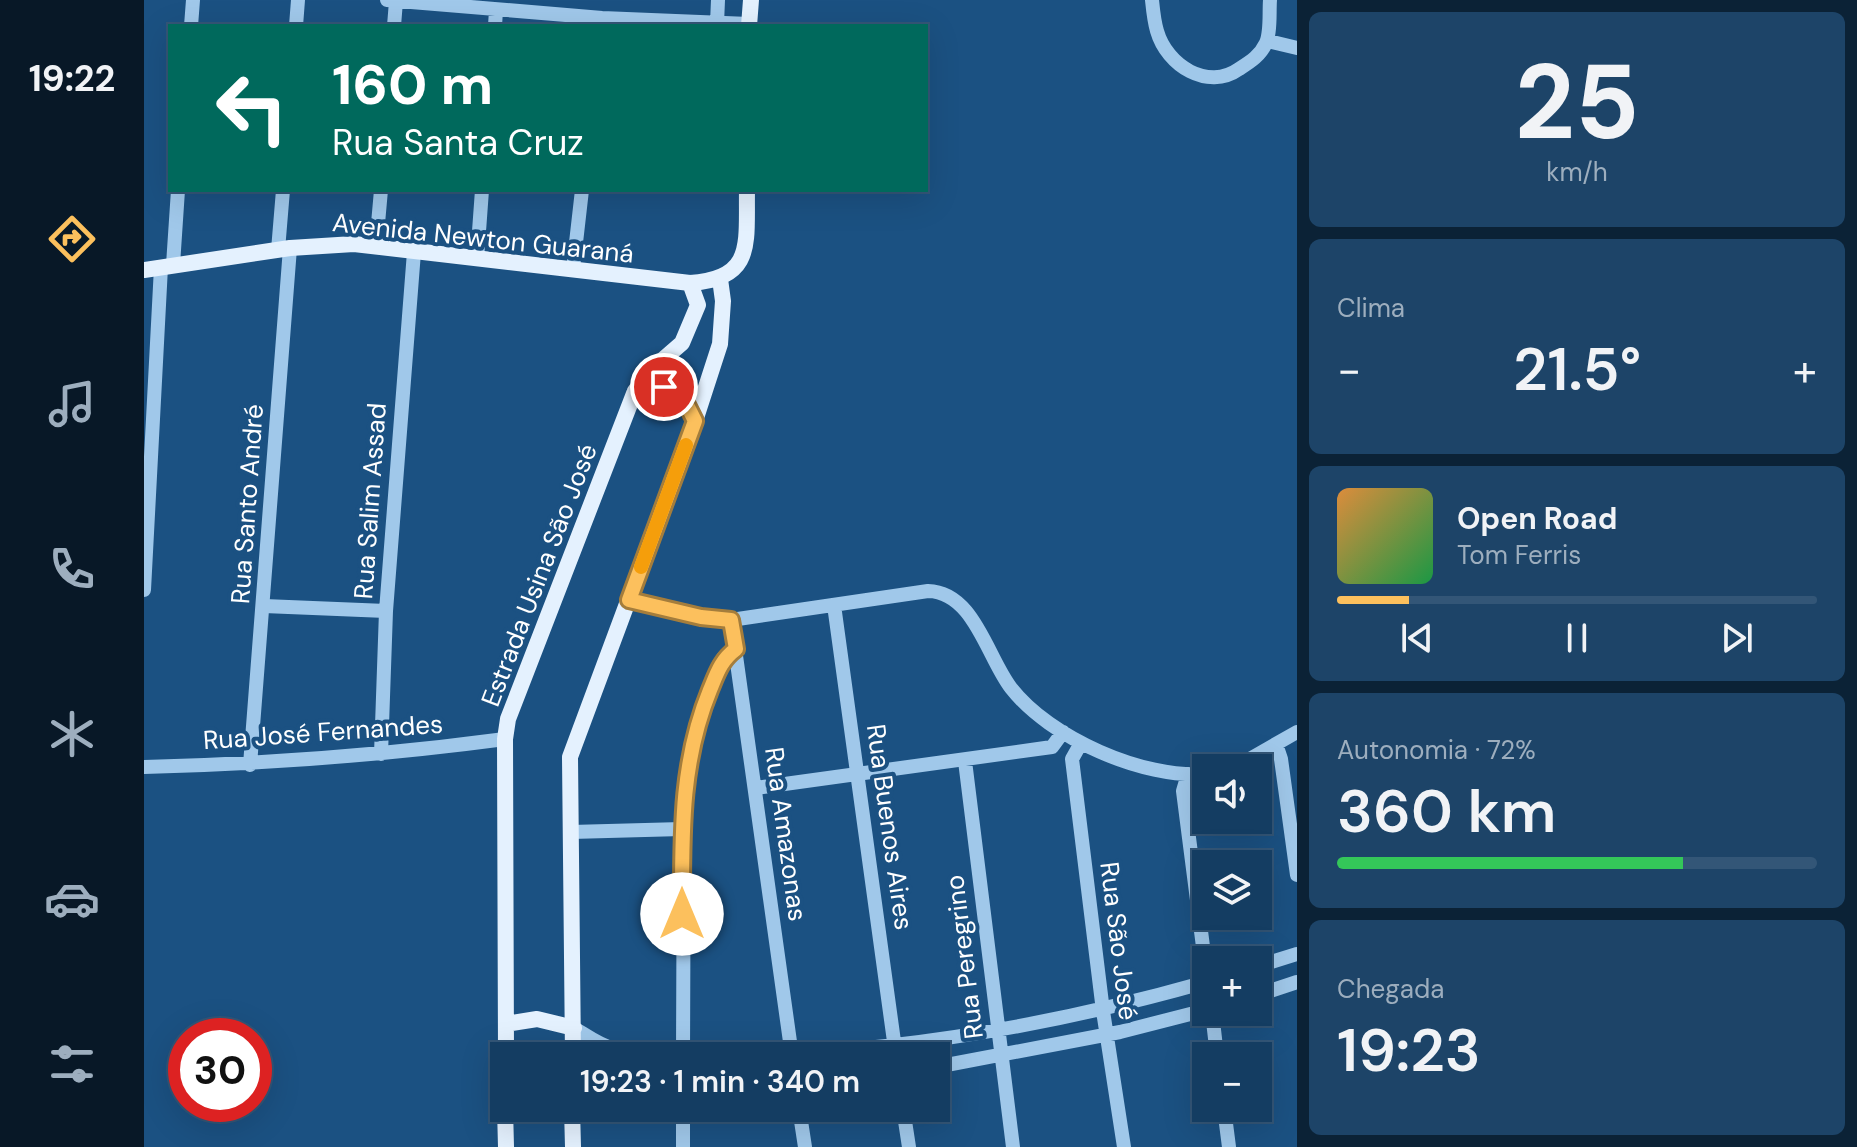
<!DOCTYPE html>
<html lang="pt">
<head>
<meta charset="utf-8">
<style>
	:root { --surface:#143d62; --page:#1d4468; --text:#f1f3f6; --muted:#9daebe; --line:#335677; --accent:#fcc05d }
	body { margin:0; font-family:"DM Sans",sans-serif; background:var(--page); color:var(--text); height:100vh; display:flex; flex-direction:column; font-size:30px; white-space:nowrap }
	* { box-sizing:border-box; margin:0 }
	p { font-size:26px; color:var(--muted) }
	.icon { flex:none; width:44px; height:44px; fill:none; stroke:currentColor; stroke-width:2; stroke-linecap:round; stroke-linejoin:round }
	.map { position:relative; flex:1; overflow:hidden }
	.sheet { display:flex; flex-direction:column; gap:12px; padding:12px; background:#0b2236; width:560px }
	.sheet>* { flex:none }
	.banner { position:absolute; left:24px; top:24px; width:760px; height:168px; border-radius:0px; box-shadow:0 8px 32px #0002,0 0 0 2px var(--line); background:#00695c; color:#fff; overflow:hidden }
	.buttons { position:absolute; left:1048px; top:754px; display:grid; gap:16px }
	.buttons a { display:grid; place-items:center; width:80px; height:80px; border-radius:0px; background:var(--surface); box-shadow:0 8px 32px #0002,0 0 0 2px var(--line); font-size:40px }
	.speed { position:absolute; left:24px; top:1018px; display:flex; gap:16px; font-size:40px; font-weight:700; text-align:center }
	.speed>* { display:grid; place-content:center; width:104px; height:104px; border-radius:50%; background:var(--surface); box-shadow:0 8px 32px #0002,0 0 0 2px var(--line); line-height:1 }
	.speed .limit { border:12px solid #d22; background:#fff; color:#111 }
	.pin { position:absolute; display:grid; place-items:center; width:68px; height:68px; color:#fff; margin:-34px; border:4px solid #fff; border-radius:50%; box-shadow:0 2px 8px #0007 }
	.me { position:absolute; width:88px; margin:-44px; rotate:0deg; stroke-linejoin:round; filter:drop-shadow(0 0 6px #0008) }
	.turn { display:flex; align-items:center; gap:28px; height:168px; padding:0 32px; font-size:36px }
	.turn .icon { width:104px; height:104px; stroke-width:2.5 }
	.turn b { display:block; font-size:56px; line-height:68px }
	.big { font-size:60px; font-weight:600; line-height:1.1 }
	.sheet .widget { flex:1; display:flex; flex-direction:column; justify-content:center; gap:12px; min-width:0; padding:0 28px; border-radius:12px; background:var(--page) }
	.sheet .dial { align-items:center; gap:0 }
	.dial b { font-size:104px; line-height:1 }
	.song { display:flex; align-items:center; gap:24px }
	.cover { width:96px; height:96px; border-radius:12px; background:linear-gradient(135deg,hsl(30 70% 55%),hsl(140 70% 35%)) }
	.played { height:8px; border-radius:4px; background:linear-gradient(90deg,var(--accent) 15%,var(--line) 15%) }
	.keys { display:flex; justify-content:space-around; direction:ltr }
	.heat { display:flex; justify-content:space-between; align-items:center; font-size:44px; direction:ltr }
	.charge { height:12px; border-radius:6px; background:linear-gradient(90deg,#34c759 72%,var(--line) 0) }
	.trip { position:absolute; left:346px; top:1042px; width:460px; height:80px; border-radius:0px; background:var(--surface); box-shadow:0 8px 32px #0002,0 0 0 2px var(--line); font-weight:600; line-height:80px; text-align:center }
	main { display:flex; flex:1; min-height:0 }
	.tab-bar { display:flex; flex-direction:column; width:144px; justify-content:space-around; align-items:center; background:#081827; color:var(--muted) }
	.tab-bar .icon { width:56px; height:56px }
	.tab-bar .selected { color:var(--accent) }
	.tab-bar b { font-size:36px; color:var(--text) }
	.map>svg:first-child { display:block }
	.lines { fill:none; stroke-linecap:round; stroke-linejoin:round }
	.minor { stroke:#a0c8ea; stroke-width:14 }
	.major { stroke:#e4f1fe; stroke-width:16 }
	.route-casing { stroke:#a47d3c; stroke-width:20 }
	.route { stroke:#fcc05d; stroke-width:14 }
	.slow { stroke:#f59e0b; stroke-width:14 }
	.labels { text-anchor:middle; stroke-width:8; stroke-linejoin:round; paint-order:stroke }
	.street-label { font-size:26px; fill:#fff; stroke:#1b5182 }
</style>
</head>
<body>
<main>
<nav class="tab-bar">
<b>19:22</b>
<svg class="icon selected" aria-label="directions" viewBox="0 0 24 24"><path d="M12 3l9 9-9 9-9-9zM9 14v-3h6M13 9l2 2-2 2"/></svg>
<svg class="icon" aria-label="music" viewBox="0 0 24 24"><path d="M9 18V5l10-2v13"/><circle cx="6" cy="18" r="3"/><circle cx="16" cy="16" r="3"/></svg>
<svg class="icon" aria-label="phone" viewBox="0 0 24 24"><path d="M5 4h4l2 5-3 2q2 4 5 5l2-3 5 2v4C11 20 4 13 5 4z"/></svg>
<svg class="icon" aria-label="climate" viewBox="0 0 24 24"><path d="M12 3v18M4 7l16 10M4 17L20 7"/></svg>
<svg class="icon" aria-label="car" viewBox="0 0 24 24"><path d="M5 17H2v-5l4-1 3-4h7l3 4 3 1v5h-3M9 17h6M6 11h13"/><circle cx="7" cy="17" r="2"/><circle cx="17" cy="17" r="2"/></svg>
<svg class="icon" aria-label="filters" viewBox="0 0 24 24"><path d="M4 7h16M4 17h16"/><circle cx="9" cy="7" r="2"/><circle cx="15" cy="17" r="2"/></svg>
</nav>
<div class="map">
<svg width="1153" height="1147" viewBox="0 0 1153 1147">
	<rect width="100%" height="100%" fill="#1b5182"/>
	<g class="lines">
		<path class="minor" d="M243,0l215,18 147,6
			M1008,0c1,10 2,21 5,31 10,35 51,60 82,38 11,-7 21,-13 27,-26 5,-11 3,-30 4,-43
			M573,24l1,-24
			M47,26l2,-26
			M152,26l2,-26
			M250,26l2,-25
			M351,26l1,-16
			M1124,41l29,7
			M232,246l5,-56
			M134,250l5,-60
			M333,259l5,-69
			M29,265l5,-75
			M429,269l9,-79
			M0,590l17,-323
			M485,600l72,17 30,3 197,-29c46,1 59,66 83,97 39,50 132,91 195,86
			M690,605l62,451
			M120,606l122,5
			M587,620l61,436
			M937,743l-9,16 31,252 21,136
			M1132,744l5,15 16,116
			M237,754l5,-143 28,-359
			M821,761l48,386
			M106,765l40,-517
			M0,767c121,-3 241,-12 361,-28
			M1090,768l63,-36
			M1044,774l-5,17 23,179
			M612,788l296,-41 11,-15
			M427,832l111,-3
			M1114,966l39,-12
			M1114,995l39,-13
			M1068,1012l5,44
			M430,1028c12,7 25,17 38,20 42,11 90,8 133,7 158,-3 309,-30 461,-73
			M539,1056l1,-267 18,-79 21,-52 13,-9
			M792,1067l184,-35 86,-22
			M655,1108l6,39
			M759,1108l6,39
			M1080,1108l5,39
			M539,1147v-39"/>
		<path class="major" d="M605,26l2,-26
			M0,270l146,-22 64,-4 336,39c65,-4 56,-40 57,-93
			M491,391l29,-4 16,4 15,30
			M362,1024l31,-5 37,9
			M362,1056l-1,-317 3,-20 127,-328 16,-21 31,-27 16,-38 -8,-22
			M429,1056l-3,-299 125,-336 25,-77 3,-43 -3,-22
			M361,1108l1,39
			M428,1108l1,39"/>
	</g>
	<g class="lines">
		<g class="route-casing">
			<path id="route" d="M520,387l16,4 15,30 -66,179 72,17 30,3 5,29c-15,11 -19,24 -26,41 -30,73 -28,146 -28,224"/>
		</g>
		<use href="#route" class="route"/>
		<path class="slow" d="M497,567l45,-122"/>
	</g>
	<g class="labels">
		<g class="street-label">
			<text transform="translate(339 238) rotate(6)" y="9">Avenida Newton Guaraná</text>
			<text transform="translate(226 501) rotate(-86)" y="9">Rua Salim Assad</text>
			<text transform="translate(103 504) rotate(-86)" y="9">Rua Santo André</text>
			<text transform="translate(395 575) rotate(-69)" y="9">Estrada Usina São José</text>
			<text transform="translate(179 732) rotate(-4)" y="9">Rua José Fernandes</text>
			<text transform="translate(746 827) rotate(82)" y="9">Rua Buenos Aires</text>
			<text transform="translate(642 834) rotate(82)" y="9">Rua Amazonas</text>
			<text transform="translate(975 941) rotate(83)" y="9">Rua São José</text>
			<text transform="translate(820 957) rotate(-97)" y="9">Rua Peregrino</text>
		</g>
	</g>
</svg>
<div class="buttons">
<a><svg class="icon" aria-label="sound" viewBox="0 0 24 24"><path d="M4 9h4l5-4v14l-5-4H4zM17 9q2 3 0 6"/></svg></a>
<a><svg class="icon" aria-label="layers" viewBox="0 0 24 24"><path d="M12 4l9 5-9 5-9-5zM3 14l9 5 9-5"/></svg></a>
<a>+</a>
<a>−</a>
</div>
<div class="speed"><div class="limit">30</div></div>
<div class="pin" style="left:520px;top:387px;background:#d93025"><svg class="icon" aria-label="arrive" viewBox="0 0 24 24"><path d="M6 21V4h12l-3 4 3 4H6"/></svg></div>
<svg class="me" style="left:538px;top:914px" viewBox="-20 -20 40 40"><circle r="19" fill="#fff"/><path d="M0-13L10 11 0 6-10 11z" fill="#fcc05d"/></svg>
<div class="trip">19:23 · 1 min · 340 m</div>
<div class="banner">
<div class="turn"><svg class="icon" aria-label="left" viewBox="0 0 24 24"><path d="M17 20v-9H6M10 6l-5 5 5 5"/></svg><div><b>160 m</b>Rua Santa Cruz</div></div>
</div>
</div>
<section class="sheet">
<div class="widget dial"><b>25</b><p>km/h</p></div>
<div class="widget"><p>Clima</p>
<div class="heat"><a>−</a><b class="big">21.5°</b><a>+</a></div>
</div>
<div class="widget">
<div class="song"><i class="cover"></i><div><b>Open Road</b><p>Tom Ferris</p></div></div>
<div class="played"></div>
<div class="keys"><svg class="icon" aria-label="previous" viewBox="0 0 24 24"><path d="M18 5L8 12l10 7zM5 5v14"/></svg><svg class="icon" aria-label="pause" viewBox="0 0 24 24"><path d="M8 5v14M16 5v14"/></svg><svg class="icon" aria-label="next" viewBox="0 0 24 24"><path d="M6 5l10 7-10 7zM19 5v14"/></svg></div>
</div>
<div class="widget"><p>Autonomia · 72%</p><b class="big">360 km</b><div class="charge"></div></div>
<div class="widget"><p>Chegada</p><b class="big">19:23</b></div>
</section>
</main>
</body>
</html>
